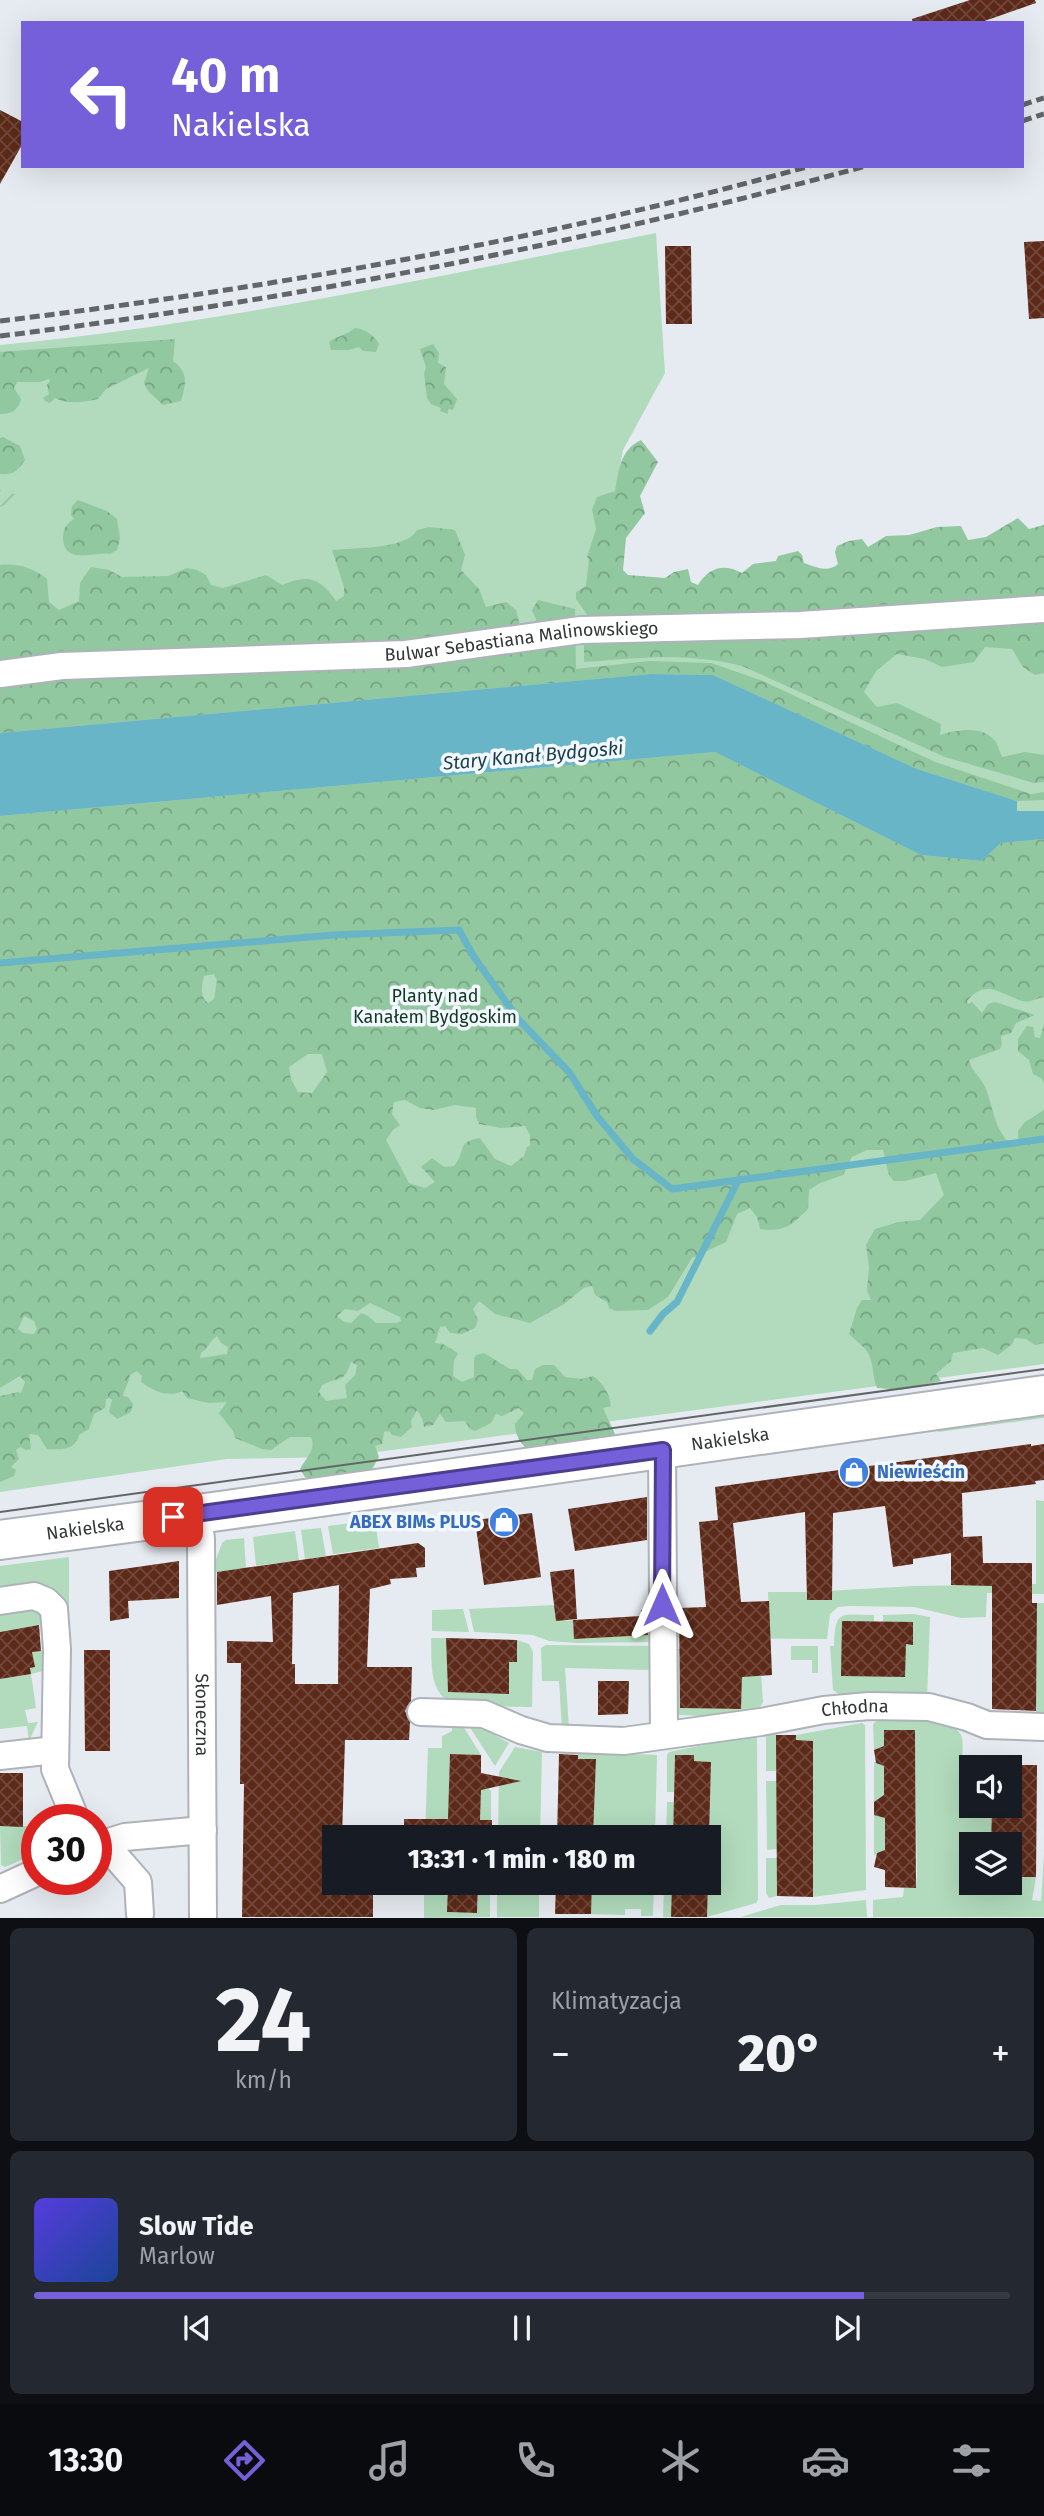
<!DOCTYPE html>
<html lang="pl">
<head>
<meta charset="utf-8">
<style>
	:root { --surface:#171b24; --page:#242831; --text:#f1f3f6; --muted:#9ea1a6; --line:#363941; --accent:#7560da }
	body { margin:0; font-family:"Fira Sans",sans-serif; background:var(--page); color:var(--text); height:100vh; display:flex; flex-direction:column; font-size:26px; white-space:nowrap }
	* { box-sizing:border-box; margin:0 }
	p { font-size:23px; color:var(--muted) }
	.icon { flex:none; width:38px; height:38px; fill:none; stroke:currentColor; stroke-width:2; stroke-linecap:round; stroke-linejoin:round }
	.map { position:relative; height:1918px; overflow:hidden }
	.drawer { display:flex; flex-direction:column; gap:10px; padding:10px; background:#0d0f14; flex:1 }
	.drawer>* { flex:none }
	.banner { position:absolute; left:21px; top:21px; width:1003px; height:147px; border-radius:0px; box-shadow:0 7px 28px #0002; background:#7560da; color:#fff; overflow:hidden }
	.fabs { position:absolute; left:959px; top:1755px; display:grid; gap:14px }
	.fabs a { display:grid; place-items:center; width:63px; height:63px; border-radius:0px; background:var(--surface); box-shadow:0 7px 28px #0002; font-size:35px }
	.speed { position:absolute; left:21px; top:1804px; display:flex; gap:14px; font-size:35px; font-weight:700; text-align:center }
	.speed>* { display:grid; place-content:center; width:91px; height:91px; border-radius:50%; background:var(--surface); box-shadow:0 7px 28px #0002; line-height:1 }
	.speed .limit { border:10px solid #d22; background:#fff; color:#111 }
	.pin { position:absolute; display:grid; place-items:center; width:60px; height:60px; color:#fff; margin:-30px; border-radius:14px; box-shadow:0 4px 10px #0006 }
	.me { position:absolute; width:77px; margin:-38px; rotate:0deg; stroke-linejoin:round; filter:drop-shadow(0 0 5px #0008) }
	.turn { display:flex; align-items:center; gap:24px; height:147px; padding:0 35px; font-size:32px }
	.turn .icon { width:91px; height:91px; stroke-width:2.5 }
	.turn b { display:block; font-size:49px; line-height:60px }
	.big { font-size:52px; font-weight:800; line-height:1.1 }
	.drawer .widget { flex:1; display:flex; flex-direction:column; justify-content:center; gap:10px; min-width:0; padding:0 24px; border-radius:10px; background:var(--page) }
	.drawer .dial { align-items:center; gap:0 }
	.dial b { font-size:91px; line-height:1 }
	.song { display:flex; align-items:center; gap:21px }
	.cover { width:84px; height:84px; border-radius:10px; background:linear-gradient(135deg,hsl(250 70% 55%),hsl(220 70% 35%)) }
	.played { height:7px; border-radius:4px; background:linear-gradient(90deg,var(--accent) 85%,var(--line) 85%) }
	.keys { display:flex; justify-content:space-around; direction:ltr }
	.heat { display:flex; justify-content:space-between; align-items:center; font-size:38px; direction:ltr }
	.drawer .tiles { flex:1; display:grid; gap:10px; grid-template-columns:1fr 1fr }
	.widget:last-child { grid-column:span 2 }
	.trip { position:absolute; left:322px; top:1825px; width:399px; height:70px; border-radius:0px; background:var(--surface); box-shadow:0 7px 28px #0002; font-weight:800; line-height:70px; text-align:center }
	.menu { display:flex; height:112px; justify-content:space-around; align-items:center; background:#090b0e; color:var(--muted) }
	.menu .icon { width:49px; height:49px }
	.menu .active { color:var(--accent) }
	.menu b { font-size:32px; color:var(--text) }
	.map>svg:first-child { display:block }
	.green { fill:#b1dbbc }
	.forest { fill:url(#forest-crowns); fill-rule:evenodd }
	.garden { fill:url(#garden-furrows) }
	.water { fill:#69b5c8 }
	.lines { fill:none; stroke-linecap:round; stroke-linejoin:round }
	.stream { stroke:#69b5c8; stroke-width:7 }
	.building { fill:url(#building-cross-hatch); fill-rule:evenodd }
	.street-casing { stroke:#aeb3b9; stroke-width:30 }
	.secondary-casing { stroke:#aeb3b9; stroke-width:42 }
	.street { stroke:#fff; stroke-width:26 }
	.secondary { stroke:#fff; stroke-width:38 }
	.tram { stroke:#636669; stroke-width:2 }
	.rail { stroke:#636669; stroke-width:5; stroke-dasharray:10 5; stroke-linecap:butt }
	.route-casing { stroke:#4c3e8e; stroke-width:18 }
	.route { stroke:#7560da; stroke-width:12 }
	.labels { text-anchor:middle; stroke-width:7; stroke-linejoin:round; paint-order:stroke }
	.street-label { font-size:18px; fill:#333537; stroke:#f3f8ff }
	.park-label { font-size:18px; fill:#103a1f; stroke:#f3f8ff }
	.shop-label { font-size:18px; font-weight:bold; fill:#366cbe; stroke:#f3f8ff; text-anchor:start }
	.water-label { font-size:19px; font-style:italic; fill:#1a3e47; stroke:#f3f8ff }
</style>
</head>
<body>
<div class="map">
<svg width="1044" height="1918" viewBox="0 0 1044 1918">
	<defs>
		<pattern id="forest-crowns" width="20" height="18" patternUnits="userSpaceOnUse" patternTransform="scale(1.75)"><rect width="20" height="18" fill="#91c8a0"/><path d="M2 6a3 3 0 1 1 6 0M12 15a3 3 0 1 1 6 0" fill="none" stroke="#77a383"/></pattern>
		<pattern id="garden-furrows" width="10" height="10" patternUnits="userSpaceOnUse" patternTransform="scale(1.75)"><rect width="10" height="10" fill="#b1dbbc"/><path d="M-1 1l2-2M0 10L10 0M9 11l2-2" fill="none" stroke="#99bda2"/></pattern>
		<pattern id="building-cross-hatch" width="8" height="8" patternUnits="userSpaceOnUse" patternTransform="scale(1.75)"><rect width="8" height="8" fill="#5d2a19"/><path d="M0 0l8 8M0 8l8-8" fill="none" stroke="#71483b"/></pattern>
	</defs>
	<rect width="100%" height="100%" fill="#e6ebf1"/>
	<path class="green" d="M656,233l9,140 -42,77 -28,153 449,-43v804l-705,93 -112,2 -227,33v-1147c221,-21 439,-69 656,-112z
		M1044,1409v9l-106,14v-9z
		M420,1499l2,5 -175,24 -12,-2z
		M1036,1500l8,1v93l-57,-1 -1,24 -25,1 -47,-11 -66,-1 -10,1 -8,7 -3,25 -156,-1 1,-3 97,-3 -1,-40h38l1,8h20v-9l87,-5 122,-2z
		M375,1520l4,28 -46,6 -5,-28z
		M321,1528l5,28 -21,3 -4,-29z
		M295,1531l4,29 -43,6 -3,-29z
		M244,1538l2,30 -35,5 11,-30 4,-3z
		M69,1557v89l-6,-31 -63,-27v-22z
		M1037,1603h7v112h-8z
		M554,1605l12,16 7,-1 1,19 77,-5v8l-74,1 -28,-2 -16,-6 -59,-3 -5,-23z
		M32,1607l10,3 5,57 -4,4 -12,3 5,34 -11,2 3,13 10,-1 -9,19 -2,-15 -27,3v-50l31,-5 -1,-6 4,-1 -2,-15 12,-2 -4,-25 -40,7v-21z
		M463,1609l6,23 -37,-1v-21z
		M914,1614l16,3 -3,83 -84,-3 -10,-7 -3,-44h4c1,-38 7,-31 40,-31v7l32,22h7v-21l-30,-1v-7z
		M431,1638h15l2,54 61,2v-32l8,-1v-21l12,4 4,8 -1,55c-19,-1 -78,2 -90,-11 -13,-15 -10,-40 -11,-58z
		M546,1645l105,1v24l-86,-2 4,61h-7l-3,-48h-17l-1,-33z
		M791,1646h27v27h-6v-13h-21z
		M673,1649h39v5h-33l1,54 61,1 1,-32 18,-17 3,42c-10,22 -62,13 -83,13l-9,-5z
		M878,1720c17,0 75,-3 83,15 3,7 1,20 1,29h30v3l-21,1v38h21l-1,38h-20v39h39v-6h26l-4,23 9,1 3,-47v63h-171v-17l30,-3 1,-9 12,-1 1,-11 -2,-146h-30l-1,21 -10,-1 -1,-26z
		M862,1723l3,2 1,165 -53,7v-156l-17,-1v-5z
		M452,1725l11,1 18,29 -31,-1 -2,83 -23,1 3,-90h14v-12l10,-5z
		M469,1726l12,1 28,16 -14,23z
		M776,1734l1,37h-11v-36z
		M753,1735l4,3 1,162 -2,3 -49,14 4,-155 -17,-1v-6h-19l-1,37h-7v-37l2,-3z
		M515,1747l27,5 -2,85 -42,1 1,-66z
		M578,1752l79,3 -2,82h-62l3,-77 -18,-1z
		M874,1762h10v40h-10z
		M766,1781h11v68l-10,1z
		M481,1788h6l4,3v32l-12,4z
		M667,1802h7l-1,35h-7z
		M874,1815h11v39l-11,1z
		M0,1826h37v27l-32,14 -4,-2z
		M766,1858h11v38l-8,2 -3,-5z
		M424,1883h22l2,29 29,1 1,-22 10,1 2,3v22l-66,1z
		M497,1883h42v34h-42z
		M592,1883h62l-1,33h-12v-7h-16v6l-34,-1z
		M664,1883h8l-1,34h-8z
		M866,1900l1,17h-126l40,-12h35z"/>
	<path class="forest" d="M355,328c10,1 19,7 24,16l-3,8 -13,-1 -4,-4 -10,3h-18l-2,-8c8,-6 18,-7 26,-14z
		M175,339l-2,22c16,12 13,23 8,40l-18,4 -15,-14 -4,-8 5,-15 -43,21 -8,10c-14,3 -30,6 -43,-1l-5,5 -5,-2 -2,-3 6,-4 -2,-9 3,-4 -1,-2 -9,3h-23l-3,6 7,11c-2,11 -10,15 -21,15v-62z
		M433,344l6,9 -1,10 8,4 -2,17 13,15 -4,11 -5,-1v5l-8,-3 1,-3 -10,-4 -4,-6 -3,-25 2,-6 -6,-18z
		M3,437l17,9 5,14c-8,11 -10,15 -25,14v-36z
		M641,440l17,22 -18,34 5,17 -19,25 -3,32 5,5 37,3 9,-6 14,-3 3,13 7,3c11,-18 26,-22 44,-12l11,-9 23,-3 2,-5 20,-5 4,4 2,8c12,4 23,10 34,1l-3,-12 2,-6 12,-5 13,-2 6,8 18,-11 23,-1 28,-8 24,-1 7,14 18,-3 32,-19 11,11 15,-4v76l-180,13 -273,6 -15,-21v-7l10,-6 3,-27 -2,-2 9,-28 -4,-19 5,-13 18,-6c4,-21 5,-41 26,-51z
		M78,500l29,11 10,8 3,19 -3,12 -7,4c-14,-3 -46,12 -47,-16 0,-9 3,-14 11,-19l-3,-4 1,-9z
		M429,527l26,3 10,25 -4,15 18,19 7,18 20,-5 10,8 4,15 15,4 1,-10 -4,-9 6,-10 37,9 1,60 73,-8 62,2 52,18 172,81 96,32 13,-2v8l-27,1 -100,-32 -204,-94 -62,-1 -651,59v-168c17,-2 34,3 47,14l2,23 10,8 20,-9 1,-18 11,-16 18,3 13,7 46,-1 19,-8 10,2 9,5 5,10 12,3 43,-13 16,10c25,-11 38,-8 54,16l8,-5v-9l-12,-37c21,-2 76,-1 85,-20z
		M1044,611v62l-9,2 -12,-8 -11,-18 -27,-2 -11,15 -32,5 -17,-8 -28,-5 -20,16 -13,22 13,15 20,-4 44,21 -1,11c17,-5 42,-10 55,6 3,3 5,12 7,16l23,-5 19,3v27l-10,1 -89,-26 -203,-91c-56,-14 -101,-8 -158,-4v-29z
		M715,752l206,103 60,6 20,-18 43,-4v158c-7,1 -14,6 -22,4 -22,-7 -36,-23 -55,0l1,3 4,-2 10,11 6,-9 7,-2 40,13 -19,8 -5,10 -10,3 1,8 -2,5 -31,11c2,11 13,18 17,29 6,16 8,34 18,48 2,4 10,7 14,9v-15l7,-9 19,-12v233l-9,2 -9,-6 -11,-1 -3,6 -14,11 -15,-7 -30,5 -2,8 -15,13 5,7 -40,9 -24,-2c-5,-12 -3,-28 -11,-38 -5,-6 -12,-11 -17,-16l8,-26 5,-8h9l-4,-10 2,-23 -3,-22 9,-16 24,-7 21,-2 24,-25 -8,-22 -31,8h-11l-5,-6 -6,-25h-16l-15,7 -9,18 -23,8 -11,7 -1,19c-17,17 -23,23 -48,20l-3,-12 -7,-9 -13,6 -11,28 -34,16 -24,39 -20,13 -32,1 -7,-3 -2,-6 -12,-7 -3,-9 -8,2 -20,16 -34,19 -35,-9 -16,-13 -6,8 5,11 -3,8 -13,6 -12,-1 -5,-7 -5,1 -5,16 8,1 15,9 -4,8 -1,15 9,6 12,-5v-18l2,-4 8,-2 26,16h7l10,11h5l3,-11 8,-4h11l11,12 16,2 12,-3c11,8 16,17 18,30l-8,2 12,26 -3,4 -86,11c-6,-8 -11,-14 -11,-25l9,-11 -5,-5 -17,8 -6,-2 -5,9 -16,8 -5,-2 -5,-8 -19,1 -6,-8 -7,11 -9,2 -2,-9 -5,-8 -6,11 1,6 -11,10 -9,-2 -3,-4 -5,1 -2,12 -7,2 4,11 -8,14 -47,5 -8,5 -11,-4 -5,-8c5,-10 17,-20 11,-32h-21l-19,13 -9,-1 -27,-11 -2,-7 -14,-18 8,-11 -19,1 -21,-5 -5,-7c-14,7 -29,0 -41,-9l1,-6 -5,-5 -7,4c-1,8 -6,14 -7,21l5,1 5,7 -2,8 -14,7 -8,-7 3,-12 -2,-2 -4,1 -1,9 -11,6 -5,15 -10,6c-3,15 -18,15 -32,14l-9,-14 -9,-1 2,15 -5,1 -6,-3 -4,3 3,9 -8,8 5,3 -2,6 -14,6v-86l18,-4 3,1 4,-11 -5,-6 -20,12v-572zM214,974l3,6 -3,19 -6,4c-9,-7 -6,-17 -4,-27zM308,1054h14l5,18 -15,21 -14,-1 -7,-13 -2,-12zM405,1100l15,8 14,2 21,-5 21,3v9l3,7 22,4 24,-2 5,9v11l-3,1 -3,9 -13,10 -16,-7 -15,-21c-25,4 -13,13 -26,28l-10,1 -12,-9 -11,9 14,15 -10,6 -16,-5 -23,-43 7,-10 7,-5 -8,-11 2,-12zM370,1303l30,14 1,4 -5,2h-20l-8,-7 -7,-3 -10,10 -7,-1 -7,-6 8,-7 13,2zM24,1316l10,5 3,8 -3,5 -11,-1 -5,-4zM217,1336l4,7 7,4 -1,7 -27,4 1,-5c7,-5 9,-12 16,-17zM351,1362l6,3 -2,10 -10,10 2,13 -21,3 -7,-9 3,-7c19,-9 22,-2 29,-23z
		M1044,1024v59l-2,-4 -9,-5 -4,-14 -11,-9v-12l9,-13 6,1 2,10 5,1z"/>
	<path class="garden" d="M0,490l18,5 -3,8 -4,-1 -11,5z"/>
	<path class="water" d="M651,674l62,1 204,94 100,32v10h27v28l-43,4 -20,18 -60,-6 -206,-103 -715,64v-83z"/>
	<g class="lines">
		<path class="stream" d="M0,963l333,-28 126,-5 15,27 45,63 50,52 28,44 36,43 39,30 372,-50
			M650,1331l13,-17 14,-12 62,-123"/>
	</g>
	<path class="building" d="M970,0h65l1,3 -57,20h-66l-1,-4z
		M0,110l23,12v21l-23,41z
		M1044,241v77l-15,1 -5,-77z
		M665,246h26l1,78h-26z
		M1031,1444v2l13,-2v36l-9,1 1,3 -74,9 1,44 19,-1 1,27h49v40h5l-1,108 -44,-2v-123l-41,-1v-32l-38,6v5l-20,3 -8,-61 -52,7 -1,87h-25l-2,-88 -72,11 8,79 28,-1 3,74 -30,2 -1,32 -61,-1 -1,-100 27,-1 -7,-85 19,-2 -3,-33z
		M647,1497v43l-72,11 -7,-42z
		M532,1513l9,64 -57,8 -9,-65z
		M418,1543l7,5v19l-9,1 1,9 -27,2 1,5 -21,5 -3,78h45l-1,34 -6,10 5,11 -1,18h-64l-3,98h-8v45h39v34h-131l2,-133h-4l1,-121h-14v-22l46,1 -2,-46 -54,9v-33zM339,1585l-1,99h-43v-20h-3l1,-71z
		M179,1561v37l-51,3 1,17 -19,3 -1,-50z
		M574,1569l3,50 -21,2 -6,-49z
		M641,1610h6l1,25 -74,4 -1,-19 68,-4z
		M842,1621l71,1v23l-7,-1 -1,33 -64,-1z
		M39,1625l2,26 -9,1 3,15 -5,1 1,6 -31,5v-47z
		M446,1638l71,2v22h-8v32l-61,-2z
		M84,1650h26v101h-25z
		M598,1681h31l-1,33 -30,1z
		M884,1730h31l1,158 -31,-1v-17l-11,-3 3,-14 8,-3v-32l-11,-3v-13l10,-7v-29l-8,-3 -2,-13 10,-4z
		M776,1735h20v5l17,1v156l-36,-1z
		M450,1754l31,1v18l40,8 -40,9 -1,30h12v18h-88v-19h44z
		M559,1754l19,1v4h18l-3,79h-36z
		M675,1755h19v6l17,1 -2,76h-36z
		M1010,1765h27l-1,112h-26v-33h-19l1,-38h18z
		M0,1773h23v54l-23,-1z
		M448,1883h30l-1,30 -30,-1z
		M556,1883h36l-1,31h-36z
		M672,1883h36l-1,34h-36z"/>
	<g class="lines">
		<g class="street-casing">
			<g id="street">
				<path id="s1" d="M0,674l62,-8 344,-12 175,-24 219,-5 244,-16"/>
				<path d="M662,1450l2,284"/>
				<path id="s2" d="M198,1514l3,25 2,379"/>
				<path d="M0,1601l34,-5 12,5 8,8 3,40 -2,120 21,51"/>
				<path id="s3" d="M421,1712l63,2 37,16 27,8 76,3 137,-19 63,-12 45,-4 60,1 38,10 20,8 57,2"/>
				<path d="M0,1756l55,-6"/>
				<path d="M104,1843l34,39 2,32"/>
				<path d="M96,1846l29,-9 78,-7"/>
				<path d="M0,1889l37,-17"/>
			</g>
		</g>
		<g class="secondary-casing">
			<g id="secondary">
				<path id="s4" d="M0,1540l220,-29 824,-116"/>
			</g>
		</g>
		<use href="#street" class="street"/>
		<use href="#secondary" class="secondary"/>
		<path class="tram" d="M0,1512l1044,-143"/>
		<path class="rail" d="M1022,105l22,-7
			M1022,121l22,-7
			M0,321c273,-33 545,-81 810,-155
			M0,336c293,-36 581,-92 866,-170"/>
	</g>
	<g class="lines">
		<g class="route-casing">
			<path id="route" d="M173,1517l490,-67 -1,155"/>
		</g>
		<use href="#route" class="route"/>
	</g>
	<defs>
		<g id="shop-disc" transform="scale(1.575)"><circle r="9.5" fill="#3f7fe0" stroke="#f3f8ff"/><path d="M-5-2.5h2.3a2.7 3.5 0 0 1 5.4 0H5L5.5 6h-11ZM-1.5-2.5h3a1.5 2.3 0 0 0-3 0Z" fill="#fff"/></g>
	</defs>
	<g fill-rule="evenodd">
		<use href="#shop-disc" x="854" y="1472"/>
		<use href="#shop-disc" x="504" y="1522"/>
	</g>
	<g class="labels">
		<g class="street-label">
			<text dy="6" stroke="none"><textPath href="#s1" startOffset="523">Bulwar Sebastiana Malinowskiego</textPath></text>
			<text dy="6" stroke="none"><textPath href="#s4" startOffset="737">Nakielska</textPath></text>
			<text dy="6" stroke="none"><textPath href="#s4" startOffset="86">Nakielska</textPath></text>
			<text dy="6" stroke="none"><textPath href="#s3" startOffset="441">Chłodna</textPath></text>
			<text dy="6" stroke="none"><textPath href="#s2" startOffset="201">Słoneczna</textPath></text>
		</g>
		<g class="park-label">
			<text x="435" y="1002">Planty nad<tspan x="435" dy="21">Kanałem Bydgoskim</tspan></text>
		</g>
		<g class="shop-label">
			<text x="877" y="1478">Niewieścin</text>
			<text x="481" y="1528" text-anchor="end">ABEX BIMs PLUS</text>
		</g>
		<g class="water-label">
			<text transform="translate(533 755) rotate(-5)" y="7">Stary Kanał Bydgoski</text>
		</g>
	</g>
</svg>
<div class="fabs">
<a><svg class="icon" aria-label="sound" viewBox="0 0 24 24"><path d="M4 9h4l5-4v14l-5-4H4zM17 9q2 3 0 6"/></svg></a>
<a><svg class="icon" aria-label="layers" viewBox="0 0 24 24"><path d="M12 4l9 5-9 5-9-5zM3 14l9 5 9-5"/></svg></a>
</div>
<div class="speed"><div class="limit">30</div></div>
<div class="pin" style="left:173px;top:1517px;background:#d93025"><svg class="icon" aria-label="arrive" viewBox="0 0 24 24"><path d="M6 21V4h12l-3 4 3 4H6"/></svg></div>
<svg class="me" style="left:662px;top:1605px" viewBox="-20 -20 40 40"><path d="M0-17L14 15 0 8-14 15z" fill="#7560da" stroke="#fff" stroke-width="4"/></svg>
<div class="trip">13:31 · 1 min · 180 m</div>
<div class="banner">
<div class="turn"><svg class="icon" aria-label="left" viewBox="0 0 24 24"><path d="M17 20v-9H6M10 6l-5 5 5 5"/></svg><div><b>40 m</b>Nakielska</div></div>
</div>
</div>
<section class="drawer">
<div class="tiles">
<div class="widget dial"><b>24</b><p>km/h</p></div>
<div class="widget"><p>Klimatyzacja</p>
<div class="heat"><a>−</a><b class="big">20°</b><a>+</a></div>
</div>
<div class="widget">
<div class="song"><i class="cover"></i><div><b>Slow Tide</b><p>Marlow</p></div></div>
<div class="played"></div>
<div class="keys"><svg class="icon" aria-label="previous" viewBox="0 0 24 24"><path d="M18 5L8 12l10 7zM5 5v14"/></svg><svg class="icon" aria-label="pause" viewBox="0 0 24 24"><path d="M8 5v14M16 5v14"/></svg><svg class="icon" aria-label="next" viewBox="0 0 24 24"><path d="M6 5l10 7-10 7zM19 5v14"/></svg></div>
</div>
</div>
</section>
<nav class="menu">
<b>13:30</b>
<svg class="icon active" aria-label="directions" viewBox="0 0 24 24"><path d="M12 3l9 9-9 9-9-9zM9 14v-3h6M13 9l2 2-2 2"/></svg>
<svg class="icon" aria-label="music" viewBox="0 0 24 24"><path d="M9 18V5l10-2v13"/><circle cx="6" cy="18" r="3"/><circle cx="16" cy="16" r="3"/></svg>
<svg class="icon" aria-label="phone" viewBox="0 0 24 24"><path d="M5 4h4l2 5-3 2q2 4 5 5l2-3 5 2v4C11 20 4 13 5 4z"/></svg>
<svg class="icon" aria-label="climate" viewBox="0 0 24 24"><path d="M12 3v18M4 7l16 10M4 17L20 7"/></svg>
<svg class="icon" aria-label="car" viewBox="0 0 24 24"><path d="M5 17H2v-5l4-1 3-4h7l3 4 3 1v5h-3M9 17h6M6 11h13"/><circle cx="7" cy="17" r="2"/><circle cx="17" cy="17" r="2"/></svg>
<svg class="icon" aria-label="filters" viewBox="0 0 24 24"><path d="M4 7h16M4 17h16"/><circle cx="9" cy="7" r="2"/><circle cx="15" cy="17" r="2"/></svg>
</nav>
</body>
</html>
